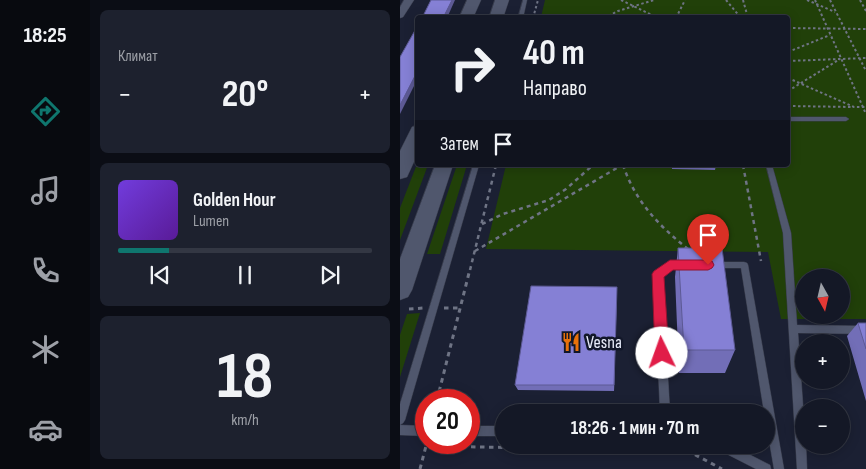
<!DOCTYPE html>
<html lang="ru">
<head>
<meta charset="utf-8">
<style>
	:root { --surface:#141826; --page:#1d212e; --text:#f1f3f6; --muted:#9da0a7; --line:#333743; --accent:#0f766e }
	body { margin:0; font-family:"Sofia Sans Condensed",sans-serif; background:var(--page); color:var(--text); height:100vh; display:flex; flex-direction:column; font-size:19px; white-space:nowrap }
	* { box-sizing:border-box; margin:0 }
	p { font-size:16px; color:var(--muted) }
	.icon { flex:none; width:28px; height:28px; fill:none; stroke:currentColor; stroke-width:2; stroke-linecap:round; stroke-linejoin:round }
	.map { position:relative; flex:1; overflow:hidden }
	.panel { display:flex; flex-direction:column; gap:10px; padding:10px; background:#0b0d15; width:310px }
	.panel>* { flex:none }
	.banner { position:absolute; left:15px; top:15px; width:375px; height:152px; border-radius:5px; box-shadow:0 2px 12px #0003,0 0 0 1px var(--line); background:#141826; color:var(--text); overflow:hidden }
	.needle { width:32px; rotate:172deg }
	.controls { position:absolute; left:395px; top:269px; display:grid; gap:10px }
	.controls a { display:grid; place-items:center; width:55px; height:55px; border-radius:50%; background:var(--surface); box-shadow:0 2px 12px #0003,0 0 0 1px var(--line); font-size:25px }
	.speed { position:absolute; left:15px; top:389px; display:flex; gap:10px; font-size:25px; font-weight:700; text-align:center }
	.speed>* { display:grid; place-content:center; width:65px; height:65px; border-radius:50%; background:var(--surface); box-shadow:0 2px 12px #0003,0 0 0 1px var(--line); line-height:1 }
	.speed .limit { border:8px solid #d22; background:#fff; color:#111 }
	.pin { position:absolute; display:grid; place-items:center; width:42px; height:42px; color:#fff; margin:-51px -21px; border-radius:50% 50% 50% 0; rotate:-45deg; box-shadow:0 0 5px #0007 }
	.pin .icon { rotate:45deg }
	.me { position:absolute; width:55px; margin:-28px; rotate:357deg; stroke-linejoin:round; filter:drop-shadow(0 0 4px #0008) }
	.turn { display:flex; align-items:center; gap:18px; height:105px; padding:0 25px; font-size:22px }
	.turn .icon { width:65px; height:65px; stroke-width:2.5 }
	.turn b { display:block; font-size:35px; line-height:42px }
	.then { display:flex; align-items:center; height:48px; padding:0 25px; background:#0003; gap:10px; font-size:19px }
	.big { font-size:38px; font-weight:700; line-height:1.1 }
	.panel .tile { flex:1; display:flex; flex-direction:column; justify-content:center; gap:8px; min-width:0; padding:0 18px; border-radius:8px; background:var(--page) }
	.panel .dial { align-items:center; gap:0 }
	.dial b { font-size:65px; line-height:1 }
	.song { display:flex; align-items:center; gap:15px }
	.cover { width:60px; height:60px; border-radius:8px; background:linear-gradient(135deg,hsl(260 70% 55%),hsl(270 70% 35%)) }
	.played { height:5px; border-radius:2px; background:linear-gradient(90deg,var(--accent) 20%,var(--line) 20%) }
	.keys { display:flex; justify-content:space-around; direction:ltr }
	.heat { display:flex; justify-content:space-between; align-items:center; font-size:28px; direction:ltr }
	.trip { position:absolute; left:95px; top:404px; width:280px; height:50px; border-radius:25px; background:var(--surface); box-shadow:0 2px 12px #0003,0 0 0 1px var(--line); font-weight:700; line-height:50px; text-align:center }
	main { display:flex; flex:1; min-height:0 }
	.dock { display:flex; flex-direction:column; width:90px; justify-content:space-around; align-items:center; background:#080a0f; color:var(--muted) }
	.dock .icon { width:35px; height:35px }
	.dock .selected { color:var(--accent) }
	.dock b { font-size:22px; color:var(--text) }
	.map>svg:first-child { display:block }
	.green { fill:#214009; fill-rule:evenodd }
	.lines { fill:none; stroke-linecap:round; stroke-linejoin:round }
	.service-casing { stroke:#383c4b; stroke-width:1 }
	.minor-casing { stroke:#383c4b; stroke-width:1 }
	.secondary-casing { stroke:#383c4b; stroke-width:1 }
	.path-far2 { stroke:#6f7485; stroke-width:2; stroke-dasharray:2.5 2.5; stroke-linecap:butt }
	.path-far1 { stroke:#6f7485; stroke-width:2.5; stroke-dasharray:4 4; stroke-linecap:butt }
	.path { stroke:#6f7485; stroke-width:3; stroke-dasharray:4.5 4.5; stroke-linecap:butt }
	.service { fill:#50576d; fill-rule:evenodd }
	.minor { fill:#50576d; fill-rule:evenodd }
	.secondary { fill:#50576d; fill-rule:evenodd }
	.wall { fill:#726eb7 }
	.shaded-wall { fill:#5d5a95 }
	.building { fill:#8580d5; stroke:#5d5a95 }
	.route { fill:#e11d48; stroke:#92132f }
	.labels { text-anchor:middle; stroke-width:5; stroke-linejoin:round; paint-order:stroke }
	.poi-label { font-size:18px; fill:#e8ecfa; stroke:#121729; text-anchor:start }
</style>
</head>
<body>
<main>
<nav class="dock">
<b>18:25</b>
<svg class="icon selected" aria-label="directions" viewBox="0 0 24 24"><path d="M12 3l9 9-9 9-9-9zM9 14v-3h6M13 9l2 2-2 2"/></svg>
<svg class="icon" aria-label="music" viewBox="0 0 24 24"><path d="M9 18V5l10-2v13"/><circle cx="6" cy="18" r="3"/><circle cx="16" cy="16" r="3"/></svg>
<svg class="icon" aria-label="phone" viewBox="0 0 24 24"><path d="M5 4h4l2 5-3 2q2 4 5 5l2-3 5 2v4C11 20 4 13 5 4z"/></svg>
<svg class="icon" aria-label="climate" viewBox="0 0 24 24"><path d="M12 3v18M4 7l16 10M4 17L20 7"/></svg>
<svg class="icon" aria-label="car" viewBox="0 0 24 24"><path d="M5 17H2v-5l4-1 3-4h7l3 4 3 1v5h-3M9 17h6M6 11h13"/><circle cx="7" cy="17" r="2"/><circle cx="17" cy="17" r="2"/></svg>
</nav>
<section class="panel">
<div class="tile"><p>Климат</p>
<div class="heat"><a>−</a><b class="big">20°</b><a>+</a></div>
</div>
<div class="tile">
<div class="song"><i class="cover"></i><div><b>Golden Hour</b><p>Lumen</p></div></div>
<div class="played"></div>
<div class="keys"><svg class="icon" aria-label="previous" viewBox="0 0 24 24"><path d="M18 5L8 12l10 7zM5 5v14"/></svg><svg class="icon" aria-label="pause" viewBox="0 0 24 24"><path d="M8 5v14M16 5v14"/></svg><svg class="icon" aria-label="next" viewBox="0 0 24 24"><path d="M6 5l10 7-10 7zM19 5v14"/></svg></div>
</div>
<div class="tile dial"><b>18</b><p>km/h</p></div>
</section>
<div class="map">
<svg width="466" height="469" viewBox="0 0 466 469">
	<rect width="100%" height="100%" fill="#1b2033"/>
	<path class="green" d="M145,0h321v319h-85l-13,-67 -282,-3 20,-84h282v-147l-247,-1zM404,278h37v37h-37z
		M17,164l11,1 -28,75v-32z
		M57,165h10l-27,89h-13z
		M20,313l-20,64v-42l7,-21z"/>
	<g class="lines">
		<g class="service-casing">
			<path id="service" d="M123,0h4l-4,18h-5z
				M388,117h58l3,2 -3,2h-58z
				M73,165h6l-74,255 -2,3 -3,2v-21z
				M366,165h6l19,68 6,92 69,1v8l-68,-1 6,87v25h2l1,24h-10l-14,-236z
				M270,262l17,1 1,2 -1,2 -15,1 -10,8 8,136h-10l-6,-137 1,-2z
				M313,262h31l3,1 1,2 36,204h-10l-8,-46v-11h-2l-23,-144h-28l-3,-1 -1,-2 1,-2z
				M0,425l26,1v10l-26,-1z
				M69,426h35v10h-35z
				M316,445h15l39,20 1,4h-15l-39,-20z"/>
		</g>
		<g class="minor-casing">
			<path id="minor" d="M4,0h10l-11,17 -3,1v-11z"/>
		</g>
		<g class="secondary-casing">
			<path id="secondary" d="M67,0h14l-8,18h-14z
				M95,0h14l-6,18h-14z
				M18,125v28l-11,24 -7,2v-28l12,-24z
				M35,165h18l-41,125 -4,7 -8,3v-41z"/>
		</g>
		<path class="path-far2" d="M221,0l37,18
			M326,0l15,18
			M343,0l5,18
			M407,0l28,12
			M415,0l51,114
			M430,0l36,71
			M460,0l6,11
			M133,18l5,-18
			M204,18l14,-7 36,-11
			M276,18l9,-18
			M383,18l3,-3
			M388,28l78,1
			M388,52l42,-17
			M388,61l78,-3
			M388,78l66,29h12
			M388,91l52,-32
			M388,106l65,1"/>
		<path class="path-far1" d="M223,165c12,36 36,61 65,84
			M343,165l18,96
			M82,224l21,-10 46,-14 17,-11 27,-24
			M75,251l147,-86
			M70,270l26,-105"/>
		<path class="path" d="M44,308h16
			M9,309l15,-1
			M37,400l33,-131
			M26,446l262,5 34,18
			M20,469l6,-23"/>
		<use href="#service" class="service"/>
		<use href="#minor" class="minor"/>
		<use href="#secondary" class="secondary"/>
	</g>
	<path class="wall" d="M272,165h44l-1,5 -43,-1z
		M278,248l57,102 -10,23h-46l-4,-96z
		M217,287l-3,104 -96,-1 -3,-5z
		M458,323h8v78l-19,-65z"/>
	<path class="shaded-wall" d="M52,0h3l-8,18h-4z
		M18,70v8l-18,36v-9z
		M217,287v7l-3,97v-6z"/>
	<path class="building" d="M31,0h21l-9,18h-21z
		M18,25v45l-18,35v-48z
		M278,248h44l13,102h-51z
		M131,286l86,1 -3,98h-99z
		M458,323h8v26z"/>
	<path class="route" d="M270,260h38l4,1 2,4 -2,3 -4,2h-35l-9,7 5,76 -2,5 -5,2 -5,-2 -2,-5 -3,-79 2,-3z"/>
	<defs>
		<g id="restaurant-bare" transform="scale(1.5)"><path d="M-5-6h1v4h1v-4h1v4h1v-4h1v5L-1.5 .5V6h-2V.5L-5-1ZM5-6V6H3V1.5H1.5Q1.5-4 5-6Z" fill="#e8710a" stroke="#121729" stroke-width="2.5" paint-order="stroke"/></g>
	</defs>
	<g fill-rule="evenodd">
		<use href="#restaurant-bare" x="171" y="342"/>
	</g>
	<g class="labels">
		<g class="poi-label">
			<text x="186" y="348">Vesna</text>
		</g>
	</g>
</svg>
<div class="controls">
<a><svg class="needle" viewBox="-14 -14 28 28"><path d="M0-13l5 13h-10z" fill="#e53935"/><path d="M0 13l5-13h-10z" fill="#9da0a7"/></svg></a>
<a>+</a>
<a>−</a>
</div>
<div class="speed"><div class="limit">20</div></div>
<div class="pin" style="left:308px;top:265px;background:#d93025"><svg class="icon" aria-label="arrive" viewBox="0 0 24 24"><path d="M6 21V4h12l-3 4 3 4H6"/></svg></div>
<svg class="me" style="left:262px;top:353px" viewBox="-20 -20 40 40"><circle r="19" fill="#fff"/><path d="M0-13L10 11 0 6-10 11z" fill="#e11d48"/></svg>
<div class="trip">18:26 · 1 мин · 70 m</div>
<div class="banner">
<div class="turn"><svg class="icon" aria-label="right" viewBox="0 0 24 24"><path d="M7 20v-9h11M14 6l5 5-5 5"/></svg><div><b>40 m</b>Направо</div></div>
<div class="then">Затем<svg class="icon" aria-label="arrive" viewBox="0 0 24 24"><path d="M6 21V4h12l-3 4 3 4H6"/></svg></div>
</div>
</div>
</main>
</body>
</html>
